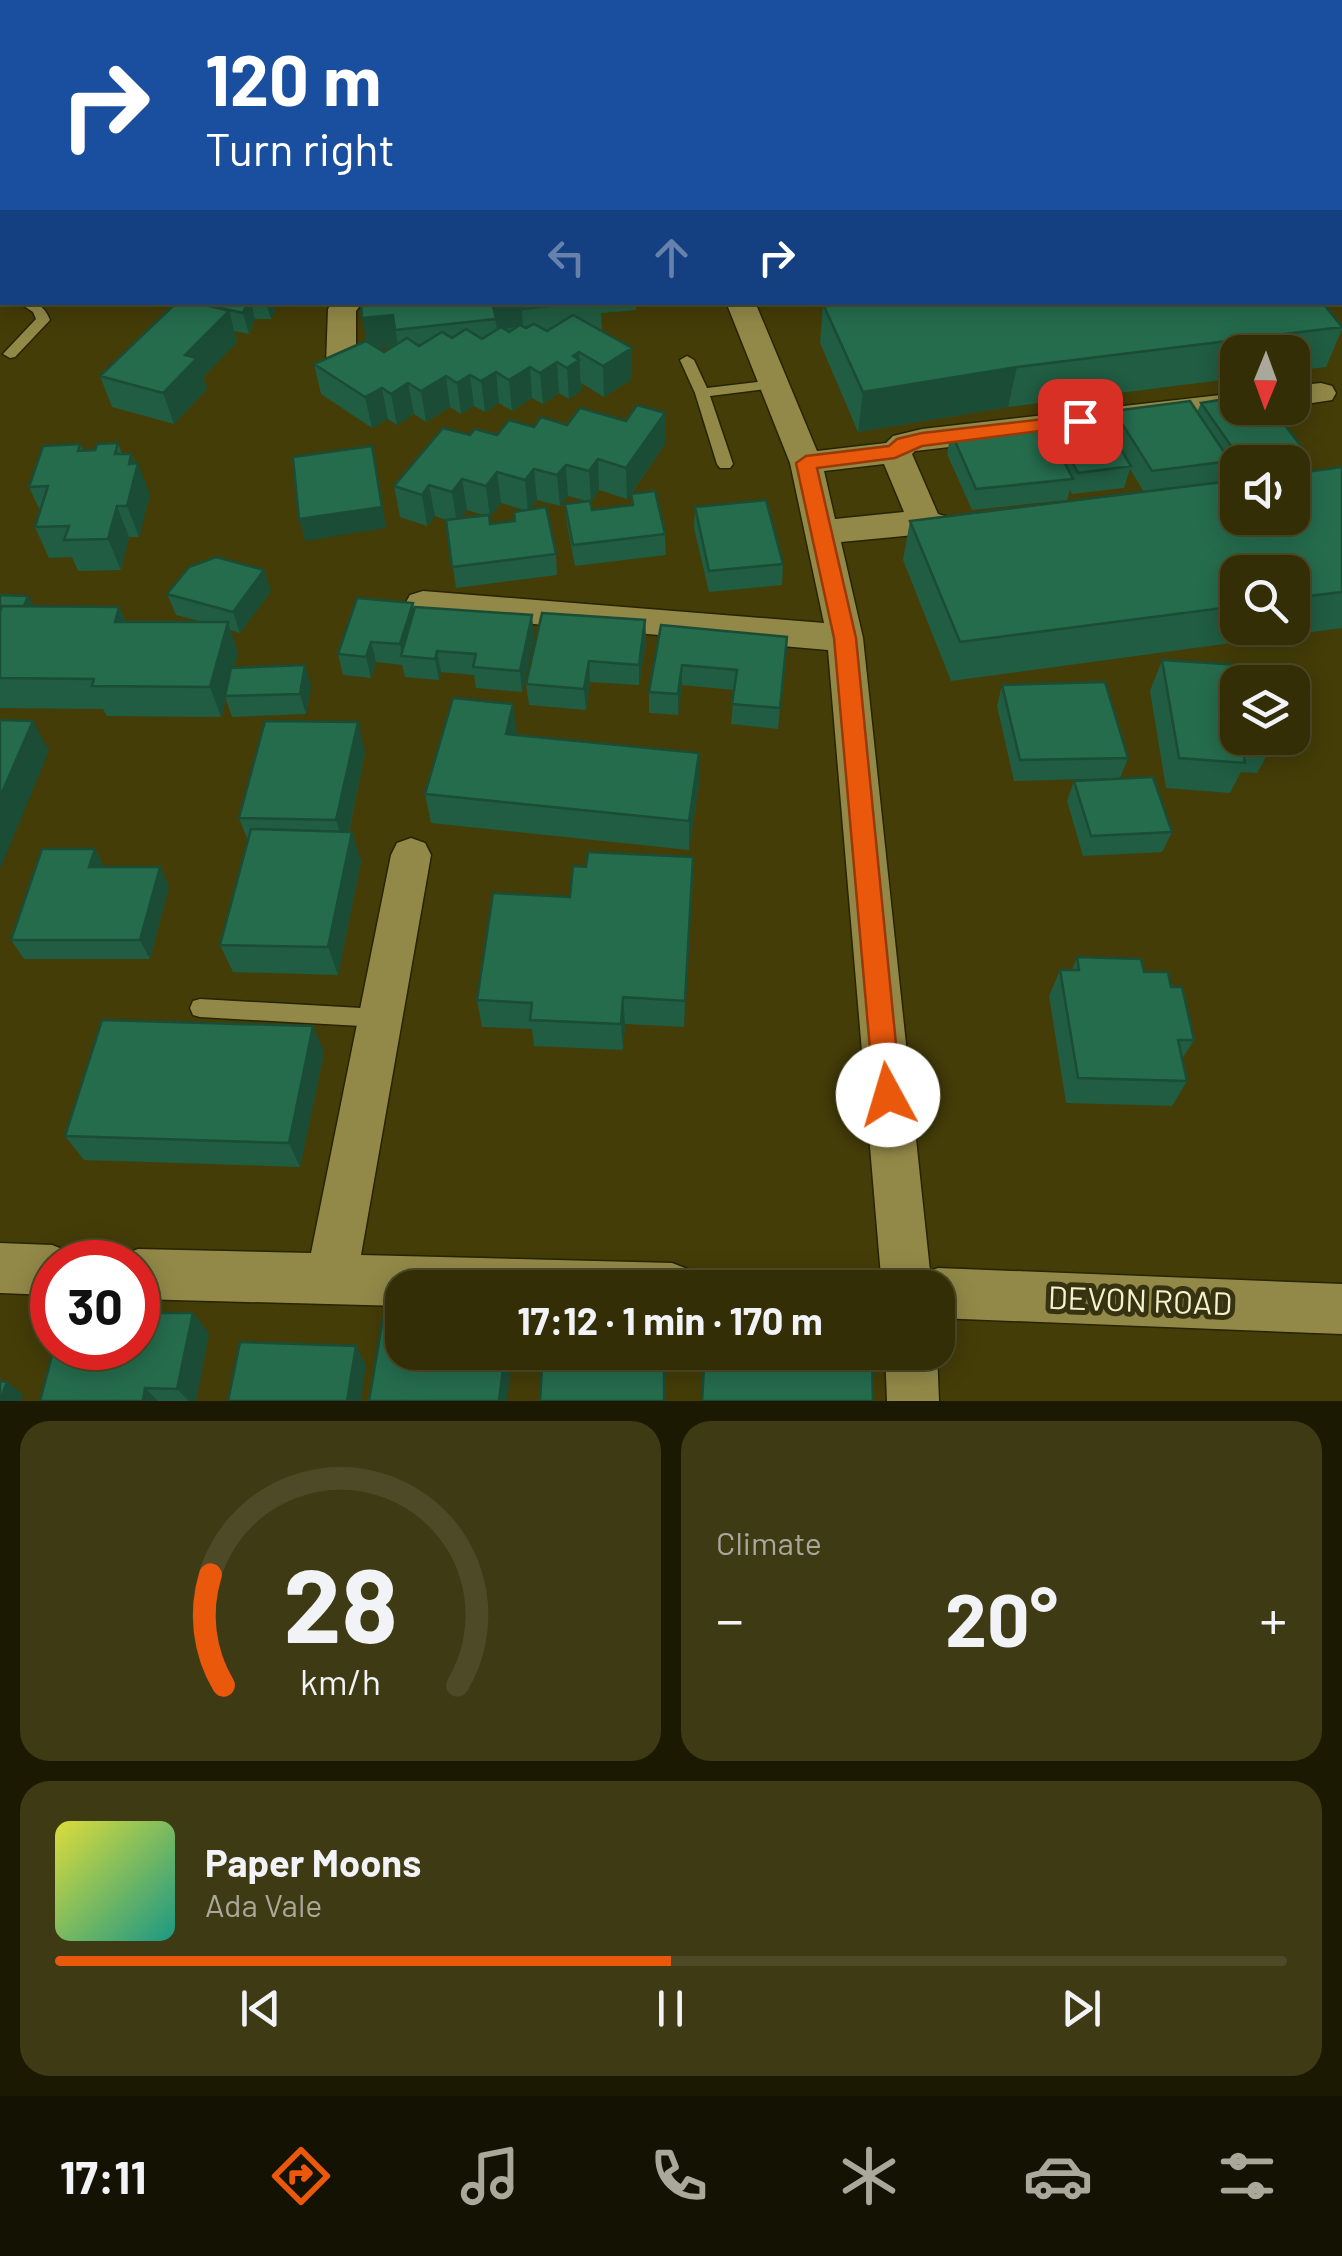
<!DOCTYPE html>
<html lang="en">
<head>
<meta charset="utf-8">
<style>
	:root { --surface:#332e06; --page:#3e3a14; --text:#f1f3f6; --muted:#a9a89b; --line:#4e4a28; --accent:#ea580c }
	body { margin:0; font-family:Barlow,sans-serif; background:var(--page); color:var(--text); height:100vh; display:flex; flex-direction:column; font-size:38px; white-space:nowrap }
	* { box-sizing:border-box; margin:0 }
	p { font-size:32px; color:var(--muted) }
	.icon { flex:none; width:55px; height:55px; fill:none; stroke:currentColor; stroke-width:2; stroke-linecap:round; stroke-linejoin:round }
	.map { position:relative; height:1401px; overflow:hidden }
	.details { display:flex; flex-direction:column; gap:20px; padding:20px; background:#1c1903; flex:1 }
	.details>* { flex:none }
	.top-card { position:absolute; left:0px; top:0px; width:1342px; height:305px; box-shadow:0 5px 25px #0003,0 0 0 2px var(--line); background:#1a4fa0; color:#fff; overflow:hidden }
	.needle { width:65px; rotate:181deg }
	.controls { position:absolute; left:1220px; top:335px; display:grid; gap:20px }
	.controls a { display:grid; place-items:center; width:90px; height:90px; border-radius:20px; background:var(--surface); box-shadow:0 5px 25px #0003,0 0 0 2px var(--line); font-size:50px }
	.speed { position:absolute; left:30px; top:1240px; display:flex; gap:20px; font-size:50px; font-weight:700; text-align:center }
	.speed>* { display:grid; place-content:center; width:130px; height:130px; border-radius:50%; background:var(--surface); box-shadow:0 5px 25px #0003,0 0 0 2px var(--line); line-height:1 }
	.speed .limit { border:15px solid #d22; background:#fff; color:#111 }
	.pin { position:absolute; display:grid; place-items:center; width:85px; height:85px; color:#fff; margin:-42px; border-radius:20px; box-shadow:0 5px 15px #0006 }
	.me { position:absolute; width:110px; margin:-55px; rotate:354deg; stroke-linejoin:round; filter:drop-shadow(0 0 8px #0008) }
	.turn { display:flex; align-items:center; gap:35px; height:210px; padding:0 40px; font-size:45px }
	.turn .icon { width:130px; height:130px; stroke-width:2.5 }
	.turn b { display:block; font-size:70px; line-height:85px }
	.lanes { display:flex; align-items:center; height:95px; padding:0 40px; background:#0003; justify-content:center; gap:50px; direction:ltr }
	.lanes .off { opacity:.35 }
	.big { font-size:75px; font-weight:700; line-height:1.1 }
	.details .card { flex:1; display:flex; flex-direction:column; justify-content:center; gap:15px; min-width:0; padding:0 35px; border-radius:30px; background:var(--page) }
	.details .dial { align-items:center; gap:0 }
	.dial svg { height:260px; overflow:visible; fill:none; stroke:var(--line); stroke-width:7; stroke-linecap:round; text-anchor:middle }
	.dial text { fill:var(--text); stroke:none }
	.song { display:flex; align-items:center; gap:30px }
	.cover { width:120px; height:120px; border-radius:15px; background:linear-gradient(135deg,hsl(60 70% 55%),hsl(170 70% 35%)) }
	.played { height:10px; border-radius:5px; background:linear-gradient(90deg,var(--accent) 50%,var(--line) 50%) }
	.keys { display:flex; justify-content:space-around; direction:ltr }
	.heat { display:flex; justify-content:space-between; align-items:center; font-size:55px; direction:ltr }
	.details .tiles { flex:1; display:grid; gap:20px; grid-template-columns:1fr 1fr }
	.card:last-child { grid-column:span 2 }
	.trip { position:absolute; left:385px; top:1270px; width:570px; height:100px; border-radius:30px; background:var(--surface); box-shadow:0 5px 25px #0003,0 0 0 2px var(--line); font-weight:700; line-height:100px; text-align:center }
	.dock { display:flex; height:160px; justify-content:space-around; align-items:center; background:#141202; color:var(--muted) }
	.dock .icon { width:70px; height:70px }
	.dock .active { color:var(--accent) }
	.dock b { font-size:45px; color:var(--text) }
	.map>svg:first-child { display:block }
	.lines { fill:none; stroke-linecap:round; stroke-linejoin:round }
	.service-casing { stroke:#282401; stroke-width:3 }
	.minor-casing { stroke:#282401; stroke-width:3 }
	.service { fill:#928948; fill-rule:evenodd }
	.minor { fill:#928948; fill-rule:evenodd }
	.wall { fill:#205d42; fill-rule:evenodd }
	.shaded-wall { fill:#1a4c36 }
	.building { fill:#256c4d; stroke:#1a4c36; stroke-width:2.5 }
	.route { fill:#ea580c; stroke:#983908; stroke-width:2.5 }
	.labels { text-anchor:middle; stroke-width:10; stroke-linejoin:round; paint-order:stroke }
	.near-street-label { font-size:32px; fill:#f5f2d1; stroke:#373310 }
</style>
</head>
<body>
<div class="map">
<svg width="1342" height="1401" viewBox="0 0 1342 1401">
	<rect width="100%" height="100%" fill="#443d08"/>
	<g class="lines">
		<g class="service-casing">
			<path id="service" d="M1340,98h2v6h-2z
				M1340,267l2,1v9l-2,-1z
				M0,286l2,1v8l-2,-1z
				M18,302c17,0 25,1 32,18l-35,37 -5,1 -7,-4 33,-35 -3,-7z
				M687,356l7,4 13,28 67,-8 7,4 -7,4 -64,8 23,68 -3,4h-10l-3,-4 -22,-71 -15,-33z
				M200,999l179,10 7,2 3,7 -3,7 -7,2 -179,-10 -7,-2 -3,-7 3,-7z"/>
		</g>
		<g class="minor-casing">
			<path id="minor" d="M611,0h22l1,2h-22z
				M332,302h31l-7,9v54l-4,7h-22l-4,-7 2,-56z
				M726,302h29l62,149 69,-8 7,-7 29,-7 316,-36v15h13l-13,5 -323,38 -3,3 26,60 31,9 5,8 -5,8 -12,4 -32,-9 -84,8 22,96 67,633 8,-3 404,16v50l-404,-16v-30h-56l-54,-638 -418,-37 -5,-9 5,-9 13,-4 401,32 -34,-160zM884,464l20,48 -69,7 -11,-48z
				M1321,383l11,3 4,7 -4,7 -40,6v-20z
				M411,838l14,5 6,12 -70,400 311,8 18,7 7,18h-295v18l-264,-7v-37h-20l2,-6 18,-7 173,4 80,-398 6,-12z
				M0,1243l52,2 18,7 4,10h-22v33l-52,-2z
				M885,1352h52l2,49h-52z"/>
		</g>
		<use href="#service" class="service"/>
		<use href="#minor" class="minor"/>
	</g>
	<path class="wall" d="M282,0h83v2h-82z
		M730,0h126l61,2h-186z
		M999,0h84l2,2h-86z
		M1160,0h67l2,2h-70z
		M1340,20h2v66l-2,-3z
		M1340,103h2v31h-2z
		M0,107h2v90l-2,1z
		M177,302h99l1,4 -6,13h-16l-6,15 -15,-3 3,11 -34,35 4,12 -33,35 -62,-17 -12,-31z
		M361,302h275v8l-35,3 1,17 -2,1 32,48 -28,18 -23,-14v8l-12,8 -10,-6 -16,11 -11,-6 -20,13 -13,-8 -14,9 -11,-6 -13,8 -11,-7 -24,15 -12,-8 -17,11 -9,-6 -16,9 -51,-34 -7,-30 53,-23zM394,346l-10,6 -6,-4z
		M823,304l519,22v3l-16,38 -34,4v-19h-54v26l-230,29 -150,25 -38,-89z
		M1201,403l99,42 -8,17h-54v11l-10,1 -2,-3 -4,11 120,-15v161l-391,53 -48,-121 7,-39 234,-29 -14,-23 -6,19 -52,6 -2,-4 -3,10 -95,10 -25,-56 4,-22 97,-2 2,-9 58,8 6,-18 83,1zM1238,572h54v56h-54z
		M567,425l98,19 -34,50 34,40 1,21 -91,11 -8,-41 -2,-21 22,-3 -19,-5 -8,10 -23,-6 -8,9 27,45 1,21 -101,13 -10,-68 -11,-4 -8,10 -27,-9 -6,-31 76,-51h27l37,-8zM599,490l28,9 4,-5v11l-39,5 -1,-8zM501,503l23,7 -9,11 -25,3 -1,-7zM467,510l16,5 -22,3z
		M118,443l4,11h9l19,40 -11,43h-10l-8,33 -43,1 -6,-14 -23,1 -14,-31 5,-16 -11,-24 51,-43 3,7 12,-1z
		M695,507l88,57 -1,21 -73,7 -15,-64z
		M271,591l-31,42 -10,-3 8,23 -4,15 77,18 -5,28 -74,3 -6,-18 -5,18 -114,-1 -4,-7 -103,-1v-113l33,11 86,1 7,15h77l-27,-7 -9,-21z
		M414,610l120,26 -12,56 -46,-4 -2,-13 -33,-3 -2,8 -34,-3 -3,-12 -26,-3 -5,16 -28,-3 -5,-21z
		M645,620l1,21 -7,44 -49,-3 -4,28 -57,-5 -3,-21z
		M661,625l126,12 -9,92 -47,-5 3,-34 -52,-5 -4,30 -29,-2v-21z
		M1162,660l111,84 -16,29 -16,-1 -11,21 -64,-5 -16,-97z
		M1002,685l126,73 -8,20 -106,3 -17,-75z
		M517,735l182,48 -10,67 -258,-27 -6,-29z
		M365,752l-16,80 12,29 -23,114 -105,-3 -13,-27 28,-104 -9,-23z
		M1074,781l98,51 -10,20 -79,4 -16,-55z
		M95,849l9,18h56l9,19 -19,73h-126l-13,-19z
		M693,857l-9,170 -59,-3 -2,26 -89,-4 -2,-17 -50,-2 -5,-27 93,-103 16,-30z
		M1077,957l67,15 27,15 23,53 -12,19 5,22 -15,25 -106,-3 -17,-107 11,-26h12z
		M324,1052l-24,115 -216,-7 -19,-24z
		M209,1333l-13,68h-156z"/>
	<path class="shaded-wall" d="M59,0h13v2h-38z
		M371,0h55v2h-55z
		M433,0h27l-23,2h-3z
		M775,0h39v2h-39z
		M820,0h36v2h-36z
		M248,302h3l4,17 -6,15 -6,-21z
		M266,302h10l1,4 -6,13z
		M492,302h29l2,24 -26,4z
		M229,311l8,31 -34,35 4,12 -33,35 -11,-31 22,-38z
		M393,315l5,31 -30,3 -6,-31z
		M632,348v31l-28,18 -1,-31z
		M579,352l2,39 -12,8 -2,-31 6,-12z
		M557,362l2,31 -16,11 -3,-31z
		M530,367l2,31 -20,13 -3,-31z
		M1017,367l-9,40 -150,25 5,-40z
		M496,372l3,31 -14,9 -4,-31z
		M470,375l4,31 -13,8 -4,-31z
		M446,376l4,31 -24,15 -5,-31z
		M408,383l6,31 -17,11 -6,-31z
		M382,388l6,31 -16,9 -7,-31z
		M665,413v31l-38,55 -1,-31z
		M372,446l14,82 -81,13 -6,-22z
		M131,454l6,15 1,-6 12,31 -11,43 -12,-31 2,-42z
		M598,459l1,31 -8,12 -2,-31z
		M566,465l2,31 -8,10 -3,-31z
		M534,469l3,31 -9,11 -3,-31z
		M497,472l4,31 -11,14 -4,-31z
		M462,479l5,31 -10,13 -5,-31z
		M429,485l6,31 -8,10 -5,-31z
		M117,506l12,31 -8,33 -13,-31z
		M264,570l7,21 -31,42 -7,-21z
		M28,596l6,10 -14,11z
		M413,603l4,21 -14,32 -3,-12z
		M119,607l13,30 -17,-15z
		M532,615l2,21 -12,56 -2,-21z
		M645,620l1,21 -7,44v-20z
		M228,622l10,31 -11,43h-2l1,3 -5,18 -11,-30z
		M371,642l5,20 -5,16 -5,-21z
		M437,651l4,21 -2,8 -4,-21z
		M589,661l1,21 -4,28 -2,-21z
		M305,665l6,21 -5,28 -6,-20z
		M682,665v20l-4,30v-21z
		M513,704l4,30 -7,29 -4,-29z
		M33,721l16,30 -49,118v-72z
		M358,722l7,30 -20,97 -9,-29z
		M699,753v30l-10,67v-29z
		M352,832l9,29 -23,114 -10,-28z
		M95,849l10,20 -16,-2z
		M693,857l-1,28 -8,142 1,-26z
		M160,867l9,19 -19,73 -10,-19z
		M623,997l2,27 -2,26 -2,-26z
		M313,1026l11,26 -24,115 -11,-24z
		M193,1313l16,20 -13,68h-7l-12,-12z
		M356,1346l10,19 -5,36h-14z
		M505,1352h8l-6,49h-8z
		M7,1382l16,12 -2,7h-21z
		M145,1388l13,13h-15z"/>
	<path class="building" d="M170,0h71v2h-71z
		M503,0h24l1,2h-24z
		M735,0h31l1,2h-31z
		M864,0h51l2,2h-79z
		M1022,0h61l2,2h-61z
		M1175,0h52l2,2h-52z
		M1270,0h41l2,2h-41z
		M1340,20h2v28h-2z
		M0,68h2v15h-2z
		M0,107h2v17l-2,1z
		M0,136h2v40h-2z
		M177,302h17l35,9 -44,44 12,3 -34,35 -63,-17z
		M194,302h54l-5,11z
		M361,302h131l4,17 -101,11 -2,-15 -31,3z
		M522,302h54l-53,7z
		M834,302h488l20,25 -325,40 -154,25 -40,-88z
		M573,315l59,33 -29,18 -24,-14 -6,4 6,4 -12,8 -10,-6 -17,11 -10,-6 -21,13 -13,-8 -15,9 -11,-6 -13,8 -11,-7 -25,15 -13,-8 -17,11 -9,-6 -17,9 -51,-33 52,-23 18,11 23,-14 12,8 23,-14 10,6 14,-9 16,10 19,-12 8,5 11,-7 6,3 8,-4 13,7z
		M1238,397v11h34l28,37 -64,8 -35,-50z
		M1190,401l40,60 -78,10 -38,-60z
		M637,405l28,8 -39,55 -28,-9 -9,12 -23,-6 -9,10 -23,-6 -9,11 -28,-8 -11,14 -24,-7 -10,13 -23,-7 -7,10 -28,-9 49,-58 27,7 5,-6 22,6 12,-15 25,7 7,-10 26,8 13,-17 46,13z
		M1100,415l31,51 -53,7 -28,-52z
		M1044,423l29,56 -97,10 -25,-57z
		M118,443l-3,11h16l-2,10 9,-1 -11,43h-10l-9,33 -44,1 5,-14 -34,1 13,-41 -19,1 14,-41 37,-2 -2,7 17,-1 2,-6z
		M372,446l10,61 -83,12 -6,-62z
		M1342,467v125l-50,6v-26h-54v34l-278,36 -50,-121 328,-41v38h54v-44z
		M655,491l10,43 -92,11 -8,-41 25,-3 2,9 41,-5 -2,-11z
		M766,500l17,64 -74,7 -14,-64z
		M546,507l10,47 -104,13 -6,-47 43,-5 1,9 25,-3 -1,-9z
		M216,557l48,13 -31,42 -66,-18 22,-27z
		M0,595l28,1 -4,10h-22l-2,5z
		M357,598l56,5 -13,41 -29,-2 -5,15 -28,-3z
		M2,606l117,1 -4,15h113l-18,65 -118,-1 2,-7 -94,-1v-67z
		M415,607l117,8 -12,56 -47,-4 3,-13 -39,-3 -2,8 -34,-3z
		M542,613l103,7 -6,45 -50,-4 -5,28 -58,-5z
		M661,625l126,12 -7,71 -48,-4 5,-34 -55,-5 -4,29 -29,-2z
		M1162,660l93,6 4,16h-21v56h33l2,6 -32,-3 4,22 -66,-5z
		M305,665l-5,29 -75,2 6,-28z
		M1105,682l23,76 -108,2 -18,-75z
		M453,698l60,6 -7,30 193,19 -10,68 -264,-27z
		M0,720l33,1 -33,76z
		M265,721l93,1 -22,98 -97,-2z
		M1153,777l19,55 -81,4 -17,-55z
		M251,829l101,3 -24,115 -108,-2z
		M42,849h53l-6,18h71l-20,73h-129z
		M588,852l105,5 -8,144 -62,-4 -2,27 -91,-4 2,-17 -55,-3 16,-107 77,4 3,-31 13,1z
		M1077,957l64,2 3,13h24l3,15h11l12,53h-16l9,41 -109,-3 -18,-108h19z
		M102,1020l211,6 -24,117 -224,-7z
		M138,1313h55l-16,76 -32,-1 -2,13h-103l14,-53h84z
		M383,1318h19v34h103l-6,49h-130z
		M240,1342l116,4 -9,55h-119z
		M543,1352h121v49h-124z
		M705,1352h138l29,3 1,46h-171z
		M0,1381l7,1 -7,19z"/>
	<path class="route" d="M1080,415l6,2v8l-164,21 -27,12 -78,10 39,170 45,457 -4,9 -9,4 -10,-4 -4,-9 -40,-457 -38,-175 10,-7 83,-10 8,-7 25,-6z"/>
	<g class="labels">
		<g class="near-street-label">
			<text transform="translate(1140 1301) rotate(2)" y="11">DEVON ROAD</text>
		</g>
	</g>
</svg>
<div class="controls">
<a><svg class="needle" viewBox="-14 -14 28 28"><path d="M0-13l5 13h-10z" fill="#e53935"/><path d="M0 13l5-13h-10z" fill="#a9a89b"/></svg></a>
<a><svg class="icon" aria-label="sound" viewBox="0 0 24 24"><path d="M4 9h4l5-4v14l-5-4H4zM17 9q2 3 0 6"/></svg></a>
<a><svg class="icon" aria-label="search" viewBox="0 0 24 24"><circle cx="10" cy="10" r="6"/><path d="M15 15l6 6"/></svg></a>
<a><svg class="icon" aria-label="layers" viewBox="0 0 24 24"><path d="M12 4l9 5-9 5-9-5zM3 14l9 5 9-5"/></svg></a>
</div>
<div class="speed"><div class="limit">30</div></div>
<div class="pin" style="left:1080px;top:421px;background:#d93025"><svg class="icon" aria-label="arrive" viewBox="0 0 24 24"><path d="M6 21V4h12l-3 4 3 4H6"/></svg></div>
<svg class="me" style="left:888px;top:1095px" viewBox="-20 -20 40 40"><circle r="19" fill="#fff"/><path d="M0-13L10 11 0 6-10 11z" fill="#ea580c"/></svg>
<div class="trip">17:12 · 1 min · 170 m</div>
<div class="top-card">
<div class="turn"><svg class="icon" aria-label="right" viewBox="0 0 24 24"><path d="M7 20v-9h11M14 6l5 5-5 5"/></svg><div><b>120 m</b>Turn right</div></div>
<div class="lanes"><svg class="icon off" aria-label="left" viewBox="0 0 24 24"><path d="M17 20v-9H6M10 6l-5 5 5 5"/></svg><svg class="icon off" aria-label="ahead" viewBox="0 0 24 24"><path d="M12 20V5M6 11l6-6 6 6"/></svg><svg class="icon" aria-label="right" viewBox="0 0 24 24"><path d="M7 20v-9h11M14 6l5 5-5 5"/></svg></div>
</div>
</div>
<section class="details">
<div class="tiles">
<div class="card dial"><svg viewBox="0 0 100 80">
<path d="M14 69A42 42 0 1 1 86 69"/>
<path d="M14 69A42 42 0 0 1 10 35" stroke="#ea580c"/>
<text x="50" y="56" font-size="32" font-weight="700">28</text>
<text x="50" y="72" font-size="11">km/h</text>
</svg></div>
<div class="card"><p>Climate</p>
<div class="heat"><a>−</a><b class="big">20°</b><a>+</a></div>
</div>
<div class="card">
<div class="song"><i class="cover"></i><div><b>Paper Moons</b><p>Ada Vale</p></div></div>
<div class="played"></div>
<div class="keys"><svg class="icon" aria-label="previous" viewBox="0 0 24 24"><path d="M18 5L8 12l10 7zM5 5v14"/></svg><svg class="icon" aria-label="pause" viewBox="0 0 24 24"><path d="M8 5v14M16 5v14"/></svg><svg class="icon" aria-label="next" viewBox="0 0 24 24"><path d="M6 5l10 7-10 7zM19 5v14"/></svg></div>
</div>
</div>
</section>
<nav class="dock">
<b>17:11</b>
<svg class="icon active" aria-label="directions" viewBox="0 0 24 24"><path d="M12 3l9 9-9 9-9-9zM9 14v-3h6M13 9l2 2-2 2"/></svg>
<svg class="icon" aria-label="music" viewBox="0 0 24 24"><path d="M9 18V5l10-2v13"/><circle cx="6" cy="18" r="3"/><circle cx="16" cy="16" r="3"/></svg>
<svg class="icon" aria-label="phone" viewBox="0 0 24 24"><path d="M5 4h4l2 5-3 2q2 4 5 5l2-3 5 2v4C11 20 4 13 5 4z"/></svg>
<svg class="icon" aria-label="climate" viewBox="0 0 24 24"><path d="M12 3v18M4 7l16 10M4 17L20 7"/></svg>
<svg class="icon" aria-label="car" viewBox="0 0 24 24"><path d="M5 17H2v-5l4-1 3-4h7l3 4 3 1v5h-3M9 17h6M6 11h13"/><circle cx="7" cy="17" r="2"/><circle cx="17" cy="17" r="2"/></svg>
<svg class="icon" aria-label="filters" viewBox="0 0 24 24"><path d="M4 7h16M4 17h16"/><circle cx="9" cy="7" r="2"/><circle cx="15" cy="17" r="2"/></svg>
</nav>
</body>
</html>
